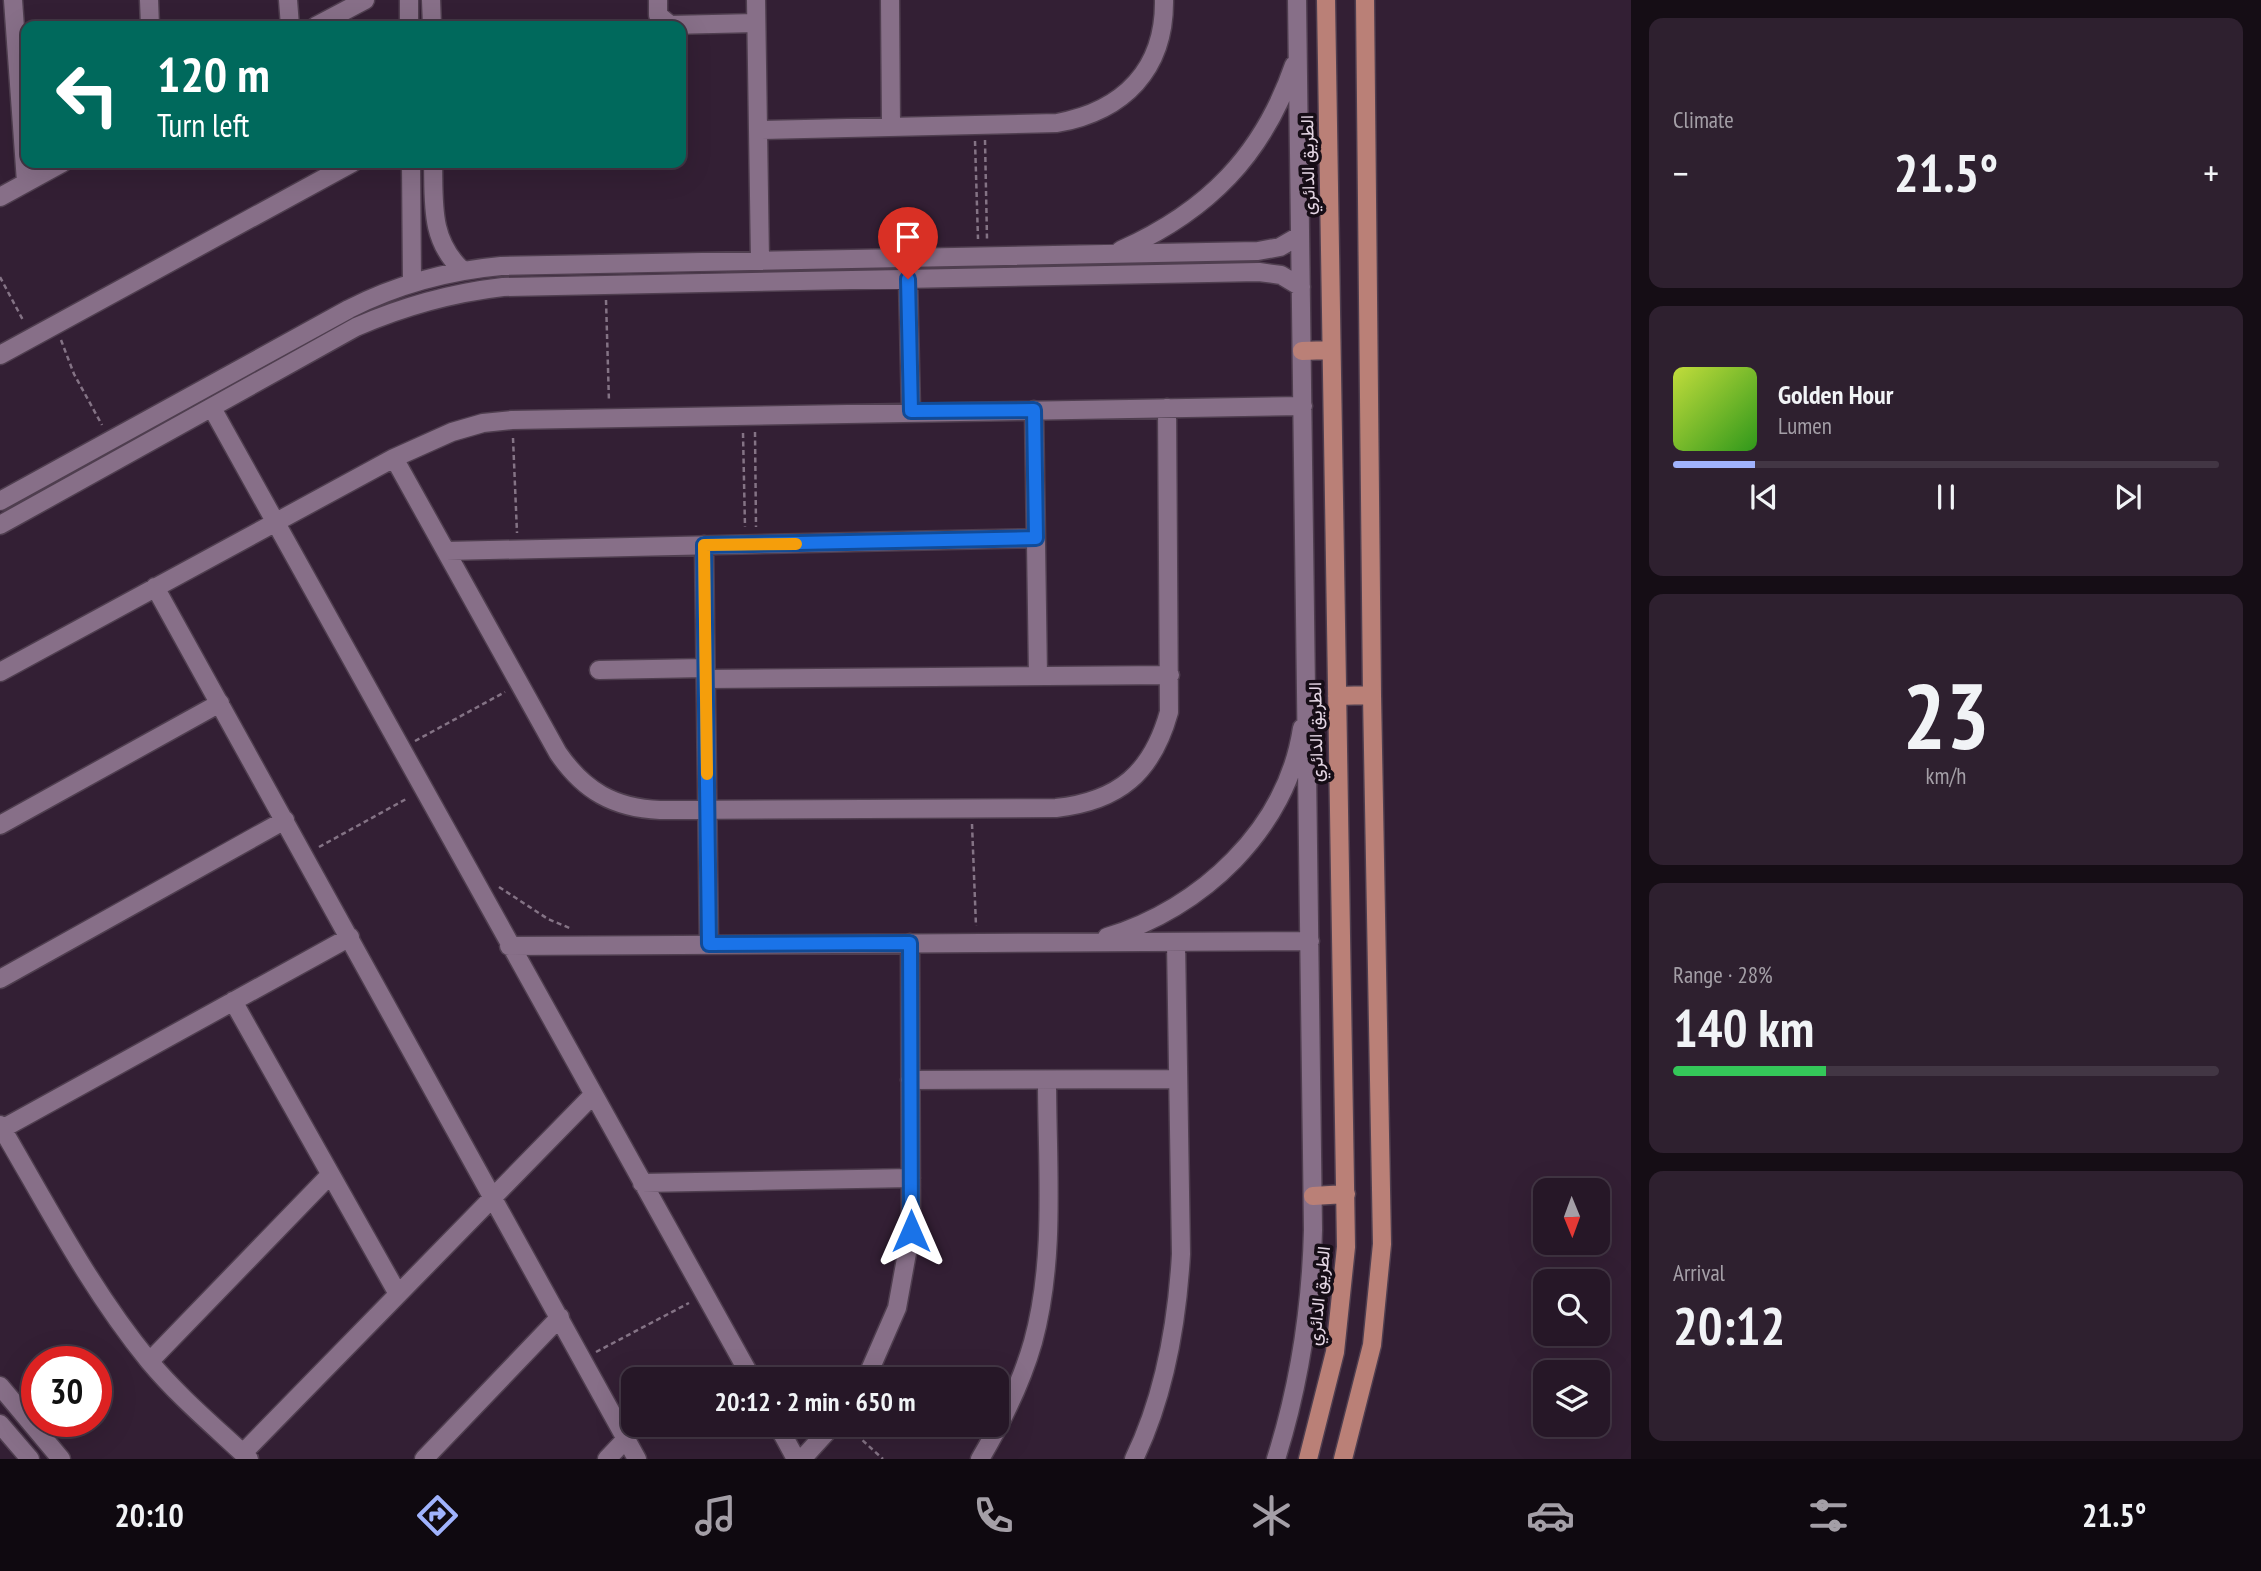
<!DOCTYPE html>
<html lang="en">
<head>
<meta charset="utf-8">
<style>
	:root { --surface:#261727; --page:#2e202f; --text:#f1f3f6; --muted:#a49fa7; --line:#423644; --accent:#a0b3fd }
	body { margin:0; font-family:"PT Sans Narrow",Vazirmatn,sans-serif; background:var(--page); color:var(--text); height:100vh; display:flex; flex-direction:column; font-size:26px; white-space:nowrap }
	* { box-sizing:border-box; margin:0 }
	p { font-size:23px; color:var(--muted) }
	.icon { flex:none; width:38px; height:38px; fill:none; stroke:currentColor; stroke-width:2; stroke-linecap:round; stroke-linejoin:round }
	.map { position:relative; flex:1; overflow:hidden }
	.sheet { display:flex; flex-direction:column; gap:18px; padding:18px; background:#150d15; width:630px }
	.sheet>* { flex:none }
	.banner { position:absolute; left:21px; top:21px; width:665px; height:147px; border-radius:14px; box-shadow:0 7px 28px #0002,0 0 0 2px var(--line); background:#00695c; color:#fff; overflow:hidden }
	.needle { width:46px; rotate:179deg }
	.controls { position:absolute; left:1533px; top:1178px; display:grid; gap:14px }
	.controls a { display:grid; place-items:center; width:77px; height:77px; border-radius:14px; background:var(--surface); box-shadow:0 7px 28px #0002,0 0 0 2px var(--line); font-size:35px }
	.speed { position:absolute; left:21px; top:1346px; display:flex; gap:14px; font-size:35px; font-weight:700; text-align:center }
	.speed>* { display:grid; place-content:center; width:91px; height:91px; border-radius:50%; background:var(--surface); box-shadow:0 7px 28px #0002,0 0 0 2px var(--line); line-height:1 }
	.speed .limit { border:10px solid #d22; background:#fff; color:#111 }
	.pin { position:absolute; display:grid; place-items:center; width:60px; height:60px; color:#fff; margin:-72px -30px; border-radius:50% 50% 50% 0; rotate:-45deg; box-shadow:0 0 7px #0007 }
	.pin .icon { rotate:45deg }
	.me { position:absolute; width:77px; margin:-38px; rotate:0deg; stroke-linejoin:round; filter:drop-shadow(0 0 5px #0008) }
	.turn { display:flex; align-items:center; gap:24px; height:147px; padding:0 21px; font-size:32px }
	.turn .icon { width:91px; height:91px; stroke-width:2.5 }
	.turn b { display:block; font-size:49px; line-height:60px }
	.big { font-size:52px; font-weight:600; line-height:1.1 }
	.sheet .card { flex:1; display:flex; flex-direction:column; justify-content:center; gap:10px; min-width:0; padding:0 24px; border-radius:14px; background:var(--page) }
	.sheet .dial { align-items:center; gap:0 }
	.dial b { font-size:91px; line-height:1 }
	.song { display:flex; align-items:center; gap:21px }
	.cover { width:84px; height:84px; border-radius:10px; background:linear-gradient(135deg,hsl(70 70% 55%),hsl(110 70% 35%)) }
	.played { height:7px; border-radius:4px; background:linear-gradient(90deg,var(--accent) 15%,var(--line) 15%) }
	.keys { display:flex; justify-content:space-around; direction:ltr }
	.heat { display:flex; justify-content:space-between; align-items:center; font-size:38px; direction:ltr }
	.charge { height:10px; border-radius:5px; background:linear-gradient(90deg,#34c759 28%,var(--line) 0) }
	.trip { position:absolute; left:621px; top:1367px; width:388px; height:70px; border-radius:14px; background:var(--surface); box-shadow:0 7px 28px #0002,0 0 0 2px var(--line); font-weight:600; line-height:70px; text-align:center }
	.dock { display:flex; height:112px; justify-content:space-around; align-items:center; background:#0f0910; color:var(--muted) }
	.dock .icon { width:49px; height:49px }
	.dock .current { color:var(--accent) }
	.dock b { font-size:32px; color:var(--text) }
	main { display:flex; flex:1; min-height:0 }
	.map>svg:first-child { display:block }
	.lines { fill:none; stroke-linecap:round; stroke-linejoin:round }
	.minor-casing { stroke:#4f3e4f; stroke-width:21 }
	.major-casing { stroke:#4f3e4f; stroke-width:21 }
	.path { stroke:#847385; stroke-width:2.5; stroke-dasharray:5 3.5; stroke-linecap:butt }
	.minor { stroke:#876f88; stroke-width:18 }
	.major { stroke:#ba8077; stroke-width:18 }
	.route-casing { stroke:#114b97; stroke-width:18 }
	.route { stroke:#1a73e8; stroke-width:12 }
	.slow { stroke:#f59e0b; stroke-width:12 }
	.labels { text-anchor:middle; stroke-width:7; stroke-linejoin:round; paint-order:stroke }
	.street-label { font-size:18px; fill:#e4d6e4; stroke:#160d16 }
</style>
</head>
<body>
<main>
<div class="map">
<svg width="1631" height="1459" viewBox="0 0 1631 1459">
	<rect width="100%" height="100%" fill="#331f34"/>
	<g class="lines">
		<g class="minor-casing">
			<path id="minor" d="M13,0l13,182
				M149,0l1,26
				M288,0l2,26
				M409,0v26
				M431,0l1,26
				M658,0v15l12,10 86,-2
				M756,0l4,261
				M890,0l1,126
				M316,26l49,-26
				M758,130l299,-7c67,-12 108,-54 107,-123
				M411,163l1,118
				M433,163c1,41 -3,76 28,106
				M0,197l62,-34
				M1121,250c87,-39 142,-95 173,-185
				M908,279l3,132
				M0,355l352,-192
				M212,408l540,971
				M1034,410l4,266
				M394,458l164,295c26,38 56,55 102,57l396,-2c63,-7 96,-35 113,-96l-2,-304
				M0,501l349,-192c49,-25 97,-38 152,-43l757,-15 22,-4 19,-11
				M0,525l356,-198c48,-21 95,-34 147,-40l756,-15 22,3 20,12
				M704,545l5,400
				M446,551l590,-13
				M155,587l482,872
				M599,670l106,-2
				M0,672l394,-214 58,-26 31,-9 29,-3 791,-14
				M706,679l464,-4
				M0,825l220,-122
				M1107,937c94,-28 180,-108 195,-209
				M509,946l801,-5
				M0,979l285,-159
				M233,1001l165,293
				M910,1080l268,-1
				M0,1125c47,80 90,164 149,236 30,36 66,66 100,98
				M0,1130l350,-193
				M642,1183l269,-5
				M150,1361l180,-186
				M866,1379l31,-71 14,-77 -1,-288
				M0,1386l61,73
				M0,1424l30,35
				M777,1424l19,35
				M243,1453l350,-358
				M424,1459l136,-142
				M607,1459l19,-20
				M802,1459l32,-35
				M980,1459c22,-37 41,-75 53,-117 23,-84 14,-176 14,-262
				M1134,1459c31,-64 43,-134 47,-205l-5,-312
				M1276,1459c24,-76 35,-150 37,-229l-16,-1230"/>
		</g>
		<g class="major-casing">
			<path id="major" d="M1302,351l29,-1
				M1337,696l35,-1
				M1313,1196l33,-2
				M1308,1459l27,-107 11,-105 -20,-1247
				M1343,1459l29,-114 10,-101 -10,-549 -7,-695"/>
		</g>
		<path class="path" d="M985,140l2,99
			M975,141l3,98
			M0,277l24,45
			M606,300l3,102
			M61,340l13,34 28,51
			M755,432l1,95
			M743,433l2,94
			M513,438l4,95
			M415,741l90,-49
			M972,824l4,102
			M319,847l89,-49
			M499,887l49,32 24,10
			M596,1352l93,-49
			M850,1429l33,30"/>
		<use href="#minor" class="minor"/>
		<use href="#major" class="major"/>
	</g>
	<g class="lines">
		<g class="route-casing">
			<path id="route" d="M908,279l3,132 123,-1 2,128 -332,7 5,399 201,-1 1,288"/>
		</g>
		<use href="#route" class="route"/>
		<path class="slow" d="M707,774l-3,-229 92,-1"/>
	</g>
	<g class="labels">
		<g class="street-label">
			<text transform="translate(1308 165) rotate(-91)" y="6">الطريق الدائري</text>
			<text transform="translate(1316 732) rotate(-91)" y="6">الطريق الدائري</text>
			<text transform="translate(1319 1296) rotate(-84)" y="6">الطريق الدائري</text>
		</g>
	</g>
</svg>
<div class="controls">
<a><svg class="needle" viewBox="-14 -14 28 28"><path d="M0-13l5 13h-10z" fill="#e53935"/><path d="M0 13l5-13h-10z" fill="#a49fa7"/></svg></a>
<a><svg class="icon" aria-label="search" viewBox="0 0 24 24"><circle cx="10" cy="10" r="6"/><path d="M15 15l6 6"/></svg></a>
<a><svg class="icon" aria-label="layers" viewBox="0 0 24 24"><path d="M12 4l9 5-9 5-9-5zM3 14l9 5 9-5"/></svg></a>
</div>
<div class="speed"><div class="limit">30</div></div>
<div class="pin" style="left:908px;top:279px;background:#d93025"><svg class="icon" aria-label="arrive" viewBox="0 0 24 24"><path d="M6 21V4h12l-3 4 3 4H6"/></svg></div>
<svg class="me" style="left:911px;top:1231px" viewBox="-20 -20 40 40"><path d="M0-17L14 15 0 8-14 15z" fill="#1a73e8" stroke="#fff" stroke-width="4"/></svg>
<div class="trip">20:12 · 2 min · 650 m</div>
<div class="banner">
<div class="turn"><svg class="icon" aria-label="left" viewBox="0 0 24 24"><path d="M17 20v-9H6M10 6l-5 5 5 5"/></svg><div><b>120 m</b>Turn left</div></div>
</div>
</div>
<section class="sheet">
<div class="card"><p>Climate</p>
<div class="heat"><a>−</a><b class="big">21.5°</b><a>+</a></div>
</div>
<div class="card">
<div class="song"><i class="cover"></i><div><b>Golden Hour</b><p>Lumen</p></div></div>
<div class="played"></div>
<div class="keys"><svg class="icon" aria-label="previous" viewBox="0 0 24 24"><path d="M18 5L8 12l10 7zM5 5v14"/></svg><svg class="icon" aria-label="pause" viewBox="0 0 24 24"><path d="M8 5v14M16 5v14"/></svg><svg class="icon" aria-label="next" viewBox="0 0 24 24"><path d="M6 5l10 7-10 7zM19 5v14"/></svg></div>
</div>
<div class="card dial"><b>23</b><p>km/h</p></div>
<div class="card"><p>Range · 28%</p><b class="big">140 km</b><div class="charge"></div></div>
<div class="card"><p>Arrival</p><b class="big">20:12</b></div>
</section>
</main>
<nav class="dock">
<b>20:10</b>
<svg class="icon current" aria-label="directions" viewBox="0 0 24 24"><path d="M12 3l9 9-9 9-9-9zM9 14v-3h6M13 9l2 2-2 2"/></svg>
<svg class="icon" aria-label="music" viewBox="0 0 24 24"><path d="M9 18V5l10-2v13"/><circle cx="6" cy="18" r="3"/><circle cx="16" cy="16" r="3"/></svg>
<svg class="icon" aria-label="phone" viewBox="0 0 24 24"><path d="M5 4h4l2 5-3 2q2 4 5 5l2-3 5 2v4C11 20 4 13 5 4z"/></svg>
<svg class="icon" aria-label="climate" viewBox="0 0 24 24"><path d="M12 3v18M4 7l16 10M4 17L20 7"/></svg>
<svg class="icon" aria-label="car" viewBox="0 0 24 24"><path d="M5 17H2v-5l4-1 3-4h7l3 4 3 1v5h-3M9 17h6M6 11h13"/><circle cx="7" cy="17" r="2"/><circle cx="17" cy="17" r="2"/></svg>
<svg class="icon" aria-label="filters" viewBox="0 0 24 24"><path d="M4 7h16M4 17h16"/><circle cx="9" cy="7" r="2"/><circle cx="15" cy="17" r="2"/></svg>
<b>21.5°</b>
</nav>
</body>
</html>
